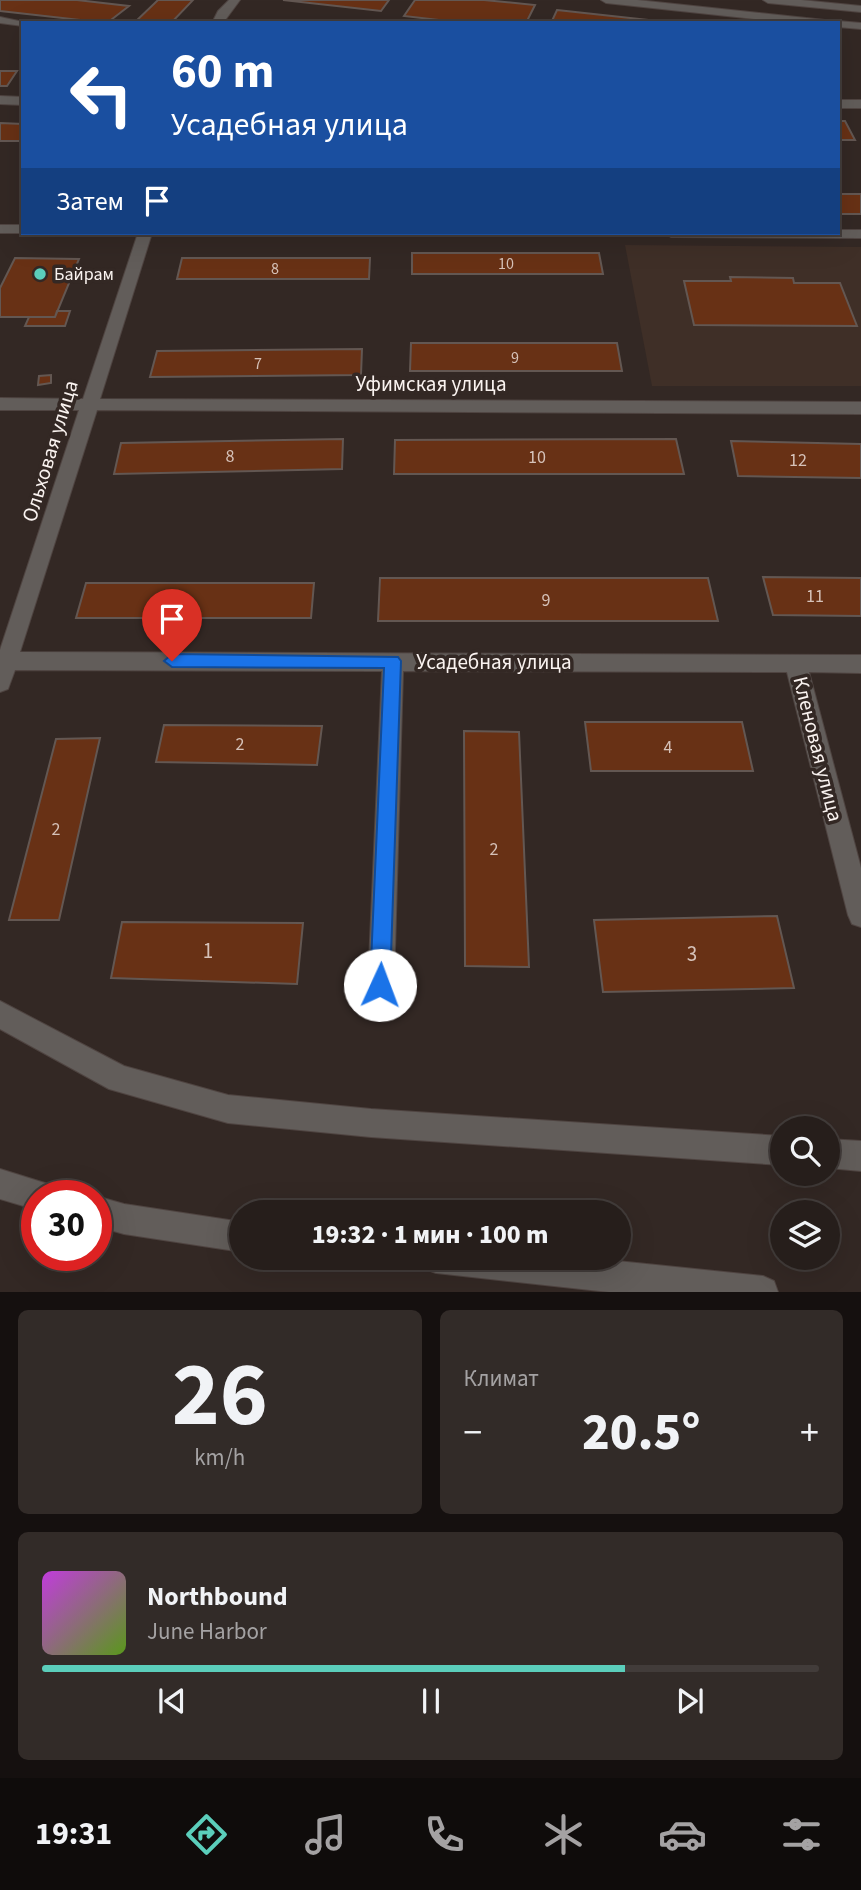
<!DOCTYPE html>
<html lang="ru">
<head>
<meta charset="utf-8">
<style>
	:root { --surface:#261e1b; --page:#322b28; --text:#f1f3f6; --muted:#a4a2a3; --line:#423c3a; --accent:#5bcebb }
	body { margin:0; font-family:"Source Sans 3",sans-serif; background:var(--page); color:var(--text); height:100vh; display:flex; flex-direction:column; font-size:26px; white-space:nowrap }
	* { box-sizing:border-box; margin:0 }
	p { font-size:23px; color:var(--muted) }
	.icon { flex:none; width:38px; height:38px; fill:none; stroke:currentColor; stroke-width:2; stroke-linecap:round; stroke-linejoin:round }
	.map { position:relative; height:1292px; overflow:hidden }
	.sheet { display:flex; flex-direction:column; gap:18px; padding:18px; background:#15100f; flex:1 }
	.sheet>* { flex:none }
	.hud { position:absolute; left:21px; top:21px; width:819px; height:214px; border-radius:0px; box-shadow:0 7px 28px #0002,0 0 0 2px var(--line); background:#1a4fa0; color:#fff; overflow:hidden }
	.controls { position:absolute; left:770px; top:1116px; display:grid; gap:14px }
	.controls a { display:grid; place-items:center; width:70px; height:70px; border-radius:50%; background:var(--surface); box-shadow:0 7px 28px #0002,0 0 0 2px var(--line); font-size:35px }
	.speed { position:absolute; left:21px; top:1180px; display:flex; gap:14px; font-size:35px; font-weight:700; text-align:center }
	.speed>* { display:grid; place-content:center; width:91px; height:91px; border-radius:50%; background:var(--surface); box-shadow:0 7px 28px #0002,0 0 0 2px var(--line); line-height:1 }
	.speed .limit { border:10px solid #d22; background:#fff; color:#111 }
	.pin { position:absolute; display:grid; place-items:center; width:60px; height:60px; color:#fff; margin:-72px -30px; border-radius:50% 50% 50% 0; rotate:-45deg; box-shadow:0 0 7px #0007 }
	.pin .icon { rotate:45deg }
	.me { position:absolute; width:77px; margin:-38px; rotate:2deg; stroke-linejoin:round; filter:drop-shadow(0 0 5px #0008) }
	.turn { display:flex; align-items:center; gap:24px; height:147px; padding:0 35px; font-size:32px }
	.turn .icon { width:91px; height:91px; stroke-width:2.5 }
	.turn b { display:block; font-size:49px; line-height:60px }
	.then { display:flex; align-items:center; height:66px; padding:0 35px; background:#0003; gap:14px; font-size:26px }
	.big { font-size:52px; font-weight:800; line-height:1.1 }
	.sheet .tile { flex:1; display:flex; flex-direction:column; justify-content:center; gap:10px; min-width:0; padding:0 24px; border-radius:10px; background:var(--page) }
	.sheet .dial { align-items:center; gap:0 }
	.dial b { font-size:91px; line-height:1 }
	.song { display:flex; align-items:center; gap:21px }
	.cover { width:84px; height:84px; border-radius:10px; background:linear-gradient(135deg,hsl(290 70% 55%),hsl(90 70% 35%)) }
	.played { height:7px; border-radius:4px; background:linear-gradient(90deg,var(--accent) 75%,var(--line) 75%) }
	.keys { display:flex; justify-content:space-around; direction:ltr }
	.heat { display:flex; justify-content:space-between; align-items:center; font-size:38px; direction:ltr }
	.sheet .tiles { flex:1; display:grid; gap:18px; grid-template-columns:1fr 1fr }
	.tile:last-child { grid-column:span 2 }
	.trip { position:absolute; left:229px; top:1200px; width:402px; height:70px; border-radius:35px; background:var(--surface); box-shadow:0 7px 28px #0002,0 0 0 2px var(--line); font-weight:800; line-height:70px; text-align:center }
	.dock { display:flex; height:112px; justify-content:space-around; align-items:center; background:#0f0c0b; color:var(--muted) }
	.dock .icon { width:49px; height:49px }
	.dock .on { color:var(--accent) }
	.dock b { font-size:32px; color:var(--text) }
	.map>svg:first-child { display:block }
	.built { fill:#3f2f27 }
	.building { fill:#683115; stroke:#635752; stroke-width:2 }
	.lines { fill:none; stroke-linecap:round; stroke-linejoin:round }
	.minor-casing { stroke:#4f4441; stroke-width:2 }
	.minor { fill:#625d5a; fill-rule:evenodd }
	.route { fill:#1a73e8; stroke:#114b97; stroke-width:2 }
	.poi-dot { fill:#5bcebb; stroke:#332824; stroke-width:2.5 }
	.labels { text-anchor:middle; stroke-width:7; stroke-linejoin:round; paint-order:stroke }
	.far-number-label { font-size:16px; fill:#d6c2b9 }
	.far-poi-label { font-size:18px; fill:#faf3f0; stroke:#332824; text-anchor:start }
	.number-label { font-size:18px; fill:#d6c2b9 }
	.street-label { font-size:21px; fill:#faf3f0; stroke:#332824 }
	.near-number-label { font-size:21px; fill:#d6c2b9 }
</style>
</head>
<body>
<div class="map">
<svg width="861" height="1292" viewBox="0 0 861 1292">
	<rect width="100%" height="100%" fill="#332824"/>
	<path class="built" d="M625,245l236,2v139h-209z"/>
	<path class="building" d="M0,0h77l52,6 -22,17 -107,-12z
		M158,0h35l-22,23h-37z
		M283,0h106l-8,11z
		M415,0h69l51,5 -9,18h-61l-61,-7z
		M557,10l119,13h-125z
		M0,71h17l-10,15h-7z
		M838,121h7l10,19h-17z
		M0,123l23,1v17h-23z
		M838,194h23v20h-23z
		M412,253h187l4,21h-191z
		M15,258l64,1 -24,58h-55v-29z
		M182,258h188l-1,21h-192z
		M730,277l63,1 1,5h46l17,43 -163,-1 -10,-44h47z
		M57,311h13l-5,15h-40l4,-9h26z
		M411,343h206l5,28h-212z
		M362,349l-1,26 -211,2 7,-26z
		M51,375v8l-13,2 1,-9z
		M343,439l-1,30 -228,5 7,-31z
		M676,439l8,35h-290l1,-34z
		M731,441l130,3v34l-123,-2z
		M763,577l98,1v38l-88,-1z
		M380,578h328l10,43h-340z
		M86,583h228l-3,35h-235z
		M585,722h157l11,49h-162z
		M164,725l158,1 -5,39 -161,-3z
		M464,731l55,1 10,235 -64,-1z
		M100,738l-41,182h-50l47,-181z
		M777,916l17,72 -191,4 -9,-72z
		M122,922l181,1 -6,61 -186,-6z"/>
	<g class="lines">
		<g class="minor-casing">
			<path id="minor" d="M229,0h11l-17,23h-11l6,-12z
				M601,0h36l188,20 5,3h-39l-185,-20z
				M763,0h38l60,6v6l-93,-9z
				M0,17l28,6h-5v3l-23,-3z
				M838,21l23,2v6l-23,-2v-4h-5z
				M0,96l23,1v8l-23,-1z
				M838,100h23v8h-23z
				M0,225h23v8h2h-25z
				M838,230h23v8l-190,-1 -7,-4h174z
				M138,233h14l-52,166 761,3v12l-764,-4 -77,242 841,3v18l-52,-1 52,196v59l-9,-3 -4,-9 -61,-243 -384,-1 -9,314 -4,9 -9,4 -9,-4 -4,-9 14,-314 -367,-1 -7,19 -8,3v-42l79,-240h-79v-12l83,1z
				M0,1001l124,65 104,29 143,14 411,27v29l-411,-28 -143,-14 -119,-34 -109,-60z
				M828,1139l33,2v30l-33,-3z
				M0,1169l48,15 4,11h-15v15l-37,-11z
				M96,1196l28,8 118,18v30l-118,-18 -28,-8z
				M421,1258h167l175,18 11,5 4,11h-169l-173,-19 -11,-4z"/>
		</g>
		<use href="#minor" class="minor"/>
	</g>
	<path class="route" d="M172,654l226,3 3,4 -11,324 -2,7 -8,3 -7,-3 -3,-7 14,-317 -212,-1 -8,-6z"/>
	<circle class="poi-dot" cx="40" cy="274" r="7"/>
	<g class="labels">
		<g class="far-number-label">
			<text x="506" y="269">10</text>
			<text x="275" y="274">8</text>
			<text x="515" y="363">9</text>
			<text x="258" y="369">7</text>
		</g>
		<g class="far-poi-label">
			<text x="54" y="280">Байрам</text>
		</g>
		<g class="number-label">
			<text x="230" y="462">8</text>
			<text x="537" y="463">10</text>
			<text x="798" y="466">12</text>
			<text x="815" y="602">11</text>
			<text x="546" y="606">9</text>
			<text x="240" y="750">2</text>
			<text x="668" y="753">4</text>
			<text x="56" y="835">2</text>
			<text x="494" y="855">2</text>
		</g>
		<g class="street-label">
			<text x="431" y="391">Уфимская улица</text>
			<text transform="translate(50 451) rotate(-73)" y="7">Ольховая улица</text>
			<text x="494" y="669">Усадебная улица</text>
			<text transform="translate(818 749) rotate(76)" y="7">Кленовая улица</text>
		</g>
		<g class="near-number-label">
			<text x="208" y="958">1</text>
			<text x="692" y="961">3</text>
		</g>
	</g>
</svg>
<div class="controls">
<a><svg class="icon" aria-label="search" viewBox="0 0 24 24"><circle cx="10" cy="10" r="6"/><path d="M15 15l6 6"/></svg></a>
<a><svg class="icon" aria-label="layers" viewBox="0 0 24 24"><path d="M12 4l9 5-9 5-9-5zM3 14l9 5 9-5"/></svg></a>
</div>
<div class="speed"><div class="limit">30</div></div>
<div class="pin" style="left:172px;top:661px;background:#d93025"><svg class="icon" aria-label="arrive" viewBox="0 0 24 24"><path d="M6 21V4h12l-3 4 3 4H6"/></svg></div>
<svg class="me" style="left:380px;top:985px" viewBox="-20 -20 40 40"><circle r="19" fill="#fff"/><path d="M0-13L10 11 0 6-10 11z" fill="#1a73e8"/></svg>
<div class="trip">19:32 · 1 мин · 100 m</div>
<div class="hud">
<div class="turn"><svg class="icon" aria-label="left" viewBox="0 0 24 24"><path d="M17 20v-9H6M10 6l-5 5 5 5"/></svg><div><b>60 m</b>Усадебная улица</div></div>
<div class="then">Затем<svg class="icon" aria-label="arrive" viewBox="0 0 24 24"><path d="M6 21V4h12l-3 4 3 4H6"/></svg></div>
</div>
</div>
<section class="sheet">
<div class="tiles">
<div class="tile dial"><b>26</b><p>km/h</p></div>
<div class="tile"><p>Климат</p>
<div class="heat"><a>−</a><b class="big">20.5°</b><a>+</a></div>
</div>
<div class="tile">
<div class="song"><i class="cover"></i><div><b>Northbound</b><p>June Harbor</p></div></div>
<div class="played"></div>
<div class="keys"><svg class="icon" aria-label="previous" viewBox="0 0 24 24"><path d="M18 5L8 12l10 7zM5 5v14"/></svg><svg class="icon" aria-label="pause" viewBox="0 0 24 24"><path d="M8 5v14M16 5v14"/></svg><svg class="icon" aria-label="next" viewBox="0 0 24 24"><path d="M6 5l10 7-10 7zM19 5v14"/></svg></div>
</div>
</div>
</section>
<nav class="dock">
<b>19:31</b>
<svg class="icon on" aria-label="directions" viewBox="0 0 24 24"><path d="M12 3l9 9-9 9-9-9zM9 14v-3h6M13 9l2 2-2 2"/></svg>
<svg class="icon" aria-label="music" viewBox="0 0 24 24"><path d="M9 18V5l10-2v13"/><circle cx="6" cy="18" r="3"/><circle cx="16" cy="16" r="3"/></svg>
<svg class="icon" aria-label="phone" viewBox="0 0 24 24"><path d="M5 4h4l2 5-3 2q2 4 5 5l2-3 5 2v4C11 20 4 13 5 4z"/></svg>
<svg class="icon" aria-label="climate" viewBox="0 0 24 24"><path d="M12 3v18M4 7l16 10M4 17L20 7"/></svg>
<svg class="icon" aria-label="car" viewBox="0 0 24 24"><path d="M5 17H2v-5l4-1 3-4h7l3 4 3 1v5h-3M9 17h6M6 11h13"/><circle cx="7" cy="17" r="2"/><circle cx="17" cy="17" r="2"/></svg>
<svg class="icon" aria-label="filters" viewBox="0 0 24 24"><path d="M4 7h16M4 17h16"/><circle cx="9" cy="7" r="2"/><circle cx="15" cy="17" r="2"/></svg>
</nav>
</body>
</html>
